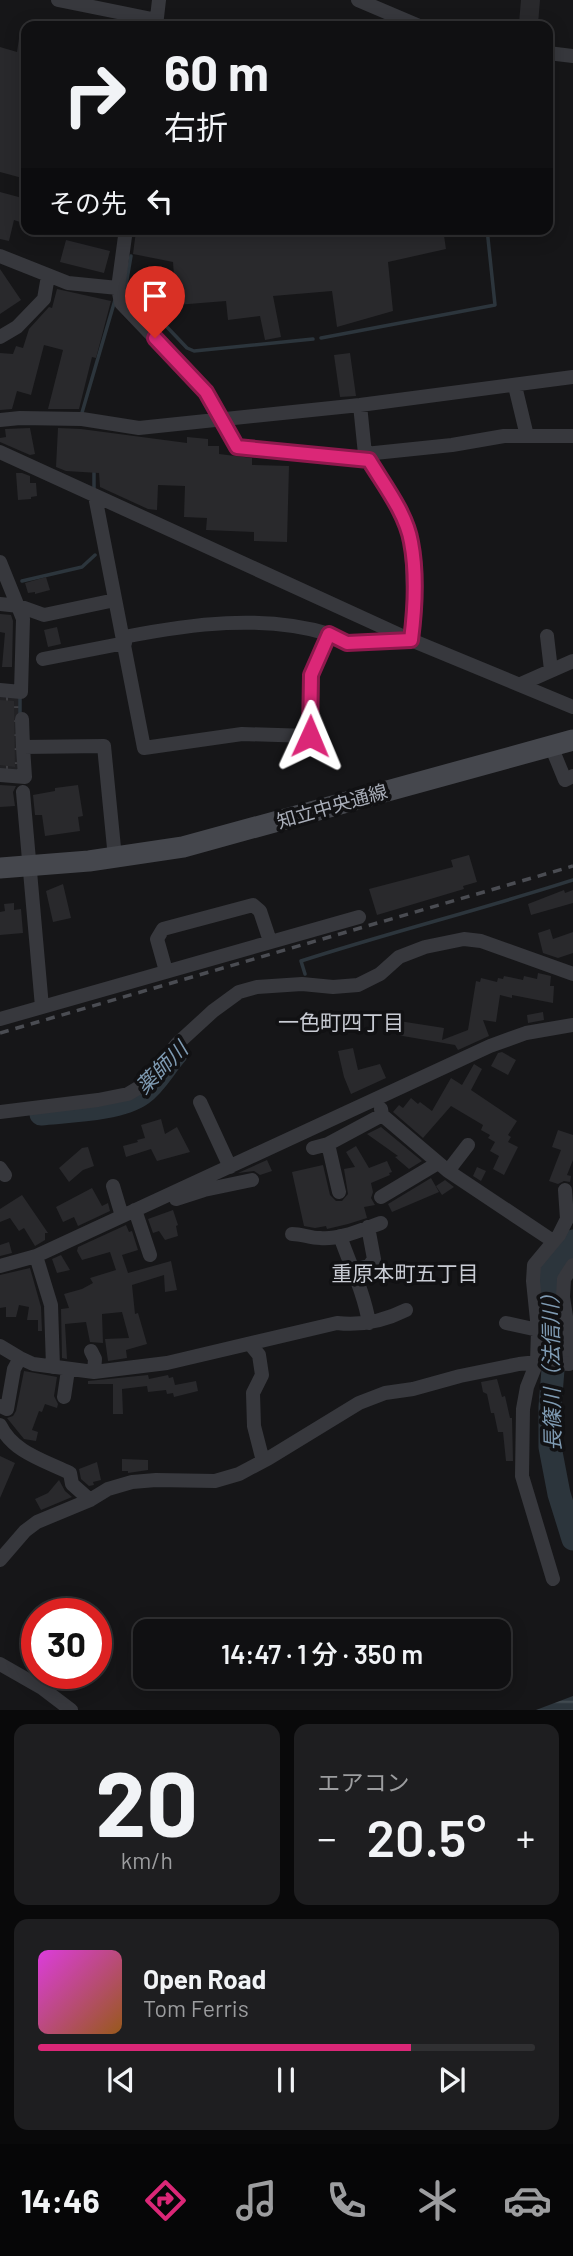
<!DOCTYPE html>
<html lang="ja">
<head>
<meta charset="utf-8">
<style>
	:root { --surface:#101012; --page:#1e1e20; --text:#f1f3f6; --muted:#9c9d9f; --line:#303032; --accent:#db2777 }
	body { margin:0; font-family:Barlow,"Noto Sans JP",sans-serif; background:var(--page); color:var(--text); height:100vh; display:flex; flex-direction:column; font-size:26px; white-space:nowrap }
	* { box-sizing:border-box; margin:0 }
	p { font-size:23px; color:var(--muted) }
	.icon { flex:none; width:38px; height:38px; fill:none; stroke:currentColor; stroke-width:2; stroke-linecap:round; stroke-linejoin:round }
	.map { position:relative; height:1710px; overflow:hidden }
	.panel { display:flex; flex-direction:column; gap:14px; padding:14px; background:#09090a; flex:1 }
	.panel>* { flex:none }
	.hud { position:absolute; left:21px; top:21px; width:532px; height:214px; border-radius:14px; box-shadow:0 4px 18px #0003,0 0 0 2px var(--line); background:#101012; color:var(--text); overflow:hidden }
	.speed { position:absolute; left:21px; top:1598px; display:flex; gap:14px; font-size:35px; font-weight:700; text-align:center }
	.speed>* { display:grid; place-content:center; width:91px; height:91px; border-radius:50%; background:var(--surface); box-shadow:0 4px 18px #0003,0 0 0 2px var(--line); line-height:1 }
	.speed .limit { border:10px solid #d22; background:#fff; color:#111 }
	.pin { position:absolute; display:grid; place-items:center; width:60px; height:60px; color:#fff; margin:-72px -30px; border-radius:50% 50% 50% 0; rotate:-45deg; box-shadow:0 0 7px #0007 }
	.pin .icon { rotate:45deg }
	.me { position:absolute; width:77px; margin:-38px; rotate:1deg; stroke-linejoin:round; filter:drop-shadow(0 0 5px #0008) }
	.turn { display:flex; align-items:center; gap:24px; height:147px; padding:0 28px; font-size:32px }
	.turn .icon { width:91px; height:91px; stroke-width:2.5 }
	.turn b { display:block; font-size:49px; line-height:60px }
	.then { display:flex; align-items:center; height:66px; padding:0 28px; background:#0003; gap:14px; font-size:26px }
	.big { font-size:52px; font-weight:600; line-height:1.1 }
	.panel .widget { flex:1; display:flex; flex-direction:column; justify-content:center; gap:10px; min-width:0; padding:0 24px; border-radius:14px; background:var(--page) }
	.panel .dial { align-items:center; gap:0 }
	.dial b { font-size:91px; line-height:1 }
	.song { display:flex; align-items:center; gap:21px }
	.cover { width:84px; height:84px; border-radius:10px; background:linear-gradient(135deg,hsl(300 70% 55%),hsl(30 70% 35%)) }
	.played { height:7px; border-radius:4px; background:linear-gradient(90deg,var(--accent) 75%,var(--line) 75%) }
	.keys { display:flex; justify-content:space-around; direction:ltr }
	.heat { display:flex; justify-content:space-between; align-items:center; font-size:38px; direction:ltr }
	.panel .tiles { flex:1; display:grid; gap:14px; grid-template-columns:1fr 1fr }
	.widget:last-child { grid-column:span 2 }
	.trip { position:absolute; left:133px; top:1619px; width:378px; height:70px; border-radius:14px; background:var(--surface); box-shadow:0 4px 18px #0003,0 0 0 2px var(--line); font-weight:600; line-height:70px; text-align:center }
	.tabs { display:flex; height:112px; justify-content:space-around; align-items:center; background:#060607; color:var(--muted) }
	.tabs .icon { width:49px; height:49px }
	.tabs .active { color:var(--accent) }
	.tabs b { font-size:32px; color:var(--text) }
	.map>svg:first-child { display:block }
	.industrial { fill:url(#industrial-grid) }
	.water { fill:url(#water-rules) }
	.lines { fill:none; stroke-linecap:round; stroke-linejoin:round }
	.stream { stroke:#2c353c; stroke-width:3.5 }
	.river { stroke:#2c353c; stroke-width:23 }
	.building { fill:#29292c }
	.street { stroke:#37383d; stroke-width:14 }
	.secondary { stroke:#45474d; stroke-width:21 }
	.rail { stroke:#4a4c52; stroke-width:3.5; stroke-dasharray:9 7; stroke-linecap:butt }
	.route-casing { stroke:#8e194d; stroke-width:18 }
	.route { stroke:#db2777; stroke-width:12 }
	.labels { text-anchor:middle; stroke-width:7; stroke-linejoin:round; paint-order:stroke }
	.street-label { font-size:19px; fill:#a8adb8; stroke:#111113 }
	.neighbourhood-label { font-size:21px; fill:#c9ccd4; stroke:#111113 }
	.water-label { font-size:21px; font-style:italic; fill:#7f9bb3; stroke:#111113 }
</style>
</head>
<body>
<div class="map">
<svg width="573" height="1710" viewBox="0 0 573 1710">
	<defs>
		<pattern id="industrial-grid" width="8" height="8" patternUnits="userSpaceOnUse" patternTransform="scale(1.75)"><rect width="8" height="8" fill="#222225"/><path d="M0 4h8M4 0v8" fill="none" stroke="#3f3f43"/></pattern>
		<pattern id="water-rules" width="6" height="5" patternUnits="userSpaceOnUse" patternTransform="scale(1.75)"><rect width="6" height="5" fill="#2c353c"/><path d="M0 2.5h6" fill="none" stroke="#485056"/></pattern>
	</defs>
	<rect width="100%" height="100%" fill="#161618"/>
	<path class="industrial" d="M0,696l17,1 3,3v66l-4,5 -16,-1z"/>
	<path class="water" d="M573,1696v14h-37z"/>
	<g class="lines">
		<path class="stream" d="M127,290h9l13,16
			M125,291l6,-35
			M167,327l20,21 7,3 119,-12
			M321,338l174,-33 -8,-76
			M81,416l34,-116
			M94,471v18
			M22,581l60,-14 13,-12
			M20,717v-19
			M305,974l-4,-13c90,-29 182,-52 272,-81"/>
		<path class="river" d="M41,1114c28,-3 79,-4 101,-20 15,-11 23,-28 35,-41
			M573,1241l-19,22 -5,14 5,80 -4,50v40l9,47 14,45"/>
	</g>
	<path class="building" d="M521,0h19l-2,24 -19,-1z
		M20,32h6v147l-26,-7v-125l17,5z
		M0,192l26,7v25l-12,-4 -5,21 -9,-2z
		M139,229h304l3,20 -58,13 5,49 -56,16 -5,-36 -59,5 8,41 -16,3 -5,-24 -32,4 -2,-19 -50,4 -3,-43 -40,-8 3,-23z
		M66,240l44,11 -6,22 -44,-11z
		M0,269l21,31 -21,14z
		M57,289l54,12 -15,57 -4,-1 -13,52h-31l15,-59 -19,-5 -13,50 -14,-4 -5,18 -12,1v-57l13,1 3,-8 7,2 6,-19 20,-22 3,1z
		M350,353l6,43 -16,1 -6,-42z
		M30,428l5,26 -5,1 -30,-13v-4l6,-1 -1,-8z
		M58,428l23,1 106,14v-6l21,2v7h11v8l33,4v7l37,1 -2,76 -33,-1v-9l-48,-2 1,-12 -23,-1 1,-31 -27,-1 -1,25 -9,-1 -48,-22 -1,-14 -33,-2 -10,-4z
		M16,473h6l8,3v7h6l1,13 -6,1v2l-13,1z
		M46,577l4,13 -15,4v-2l-7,1 -3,-10z
		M0,614l11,1 2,6 -1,46h-10l3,-34 -5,-1z
		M57,627l4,17 -13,3 -4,-17z
		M0,700l14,1 1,66 -15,-2z
		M0,785l16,1 -3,6 2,14 -15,1z
		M78,785l5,31 -5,1 2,14 -35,5 -3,-21h-7l-2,-20 22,-4v-3z
		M469,855l8,27 -14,4 1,3 -87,26 -8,-26 84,-22 -2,-7z
		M63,884l8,34 -18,4 -7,-31z
		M564,890l1,3 8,-3v13l-42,12 -3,-11z
		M14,903v7l7,-1 2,24 -23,2v-23l5,-1 -1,-7z
		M550,929l3,10 20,-7v21l-15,5 -15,-5 -5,-20z
		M538,973l13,3 -1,10h4l-1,17 -41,-8v3l-12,-3 -4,27 -13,-2 6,16 -31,14 -3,-5 -58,-10 2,-14 45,7 -2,12 26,-10 8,-49 4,1 1,-4 16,4 1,-4 5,1 1,-3 19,4 1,-4 13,3z
		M543,1012l1,8 -16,3 -1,-8z
		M353,1048l5,22 22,-6 6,14 -35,16 -7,-17 -6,-26z
		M502,1052l14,8 -8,15 -17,-9 7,-13z
		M474,1064l8,5 -11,21 46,31 -9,14 3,2 -3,5 10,5 -14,28 -11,-6 6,-13 -9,-5 5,-9 -7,-4 2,-3 -9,-5 2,-5 -32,-19 -28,32 -30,-26 6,-7 4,3 8,-10 7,6 2,-2 12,9 19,-33 11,7z
		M161,1119l4,15 12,-7 13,25 -33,9 -6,-12 -25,8 -3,-11 15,-4 -1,-2 8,-2 -4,-13z
		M381,1127l41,34 -13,8 -14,-12 3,-1 -31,-22z
		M558,1130l15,5v25l-6,15 4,1 -1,6 -6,-1 -6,3 -9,-3 12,-31 -9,-3z
		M356,1146l13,22 18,-7 5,11 -3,1 1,2 -19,8 2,9 -2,6 4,7 -11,2 3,11 -19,6 -21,5 -1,-3 -11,2 -11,-2 -12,-54 31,-7 7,30 6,6h6l6,-7 -4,-25 11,-2 -9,-15z
		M88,1147l6,19 -11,4 -14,12 -10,-14 23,-20z
		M267,1160l5,11 -12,4 -6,-4 -16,2z
		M477,1167l9,4 -5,10 -8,-5z
		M431,1178l8,14 -47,20 -4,-8z
		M445,1180l9,7 -12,8 -6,-9z
		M92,1188l10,18 6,-3 2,8 -32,15 -4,-9 -11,5 -7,-15z
		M22,1195l26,38h-3v7l-10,6 -11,-18 -5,3 -9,-13 -10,4v-13z
		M173,1210l5,15 -2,1 2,10 -13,4 -6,-9 -6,2 -5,-14z
		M126,1225l3,7 3,-1 6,19 -16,5 6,18 43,-12 6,29 -12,2 -1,-17 -32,10 3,29 3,-1 9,31 -21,6 1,8 -19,3 -3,-22 24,-1 -7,-26 -20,2 1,29 -13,-1 -4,-20 -21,2 2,35 -5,-1 -1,-49 8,-1 -5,-14 18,-5 11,-6 -3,-5 26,-8 -6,-18 -28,8 -5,-9 1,-4z
		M9,1242l3,11 -12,3v-11z
		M61,1255l9,15 -13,3 -5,-14z
		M30,1268l11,39 1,24h-4v-11h-11l2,-13 -10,-2 -3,12h-10v-10l-6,1v-33z
		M24,1371l33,6 -3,19 4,8 -1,4 -12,-4 -3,8 -3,-1 -7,19 6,2 -2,9 -12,-2 -17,-21 6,-2 3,-5z
		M148,1375l1,4 19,-4 1,3 4,-1 2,8 21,-4 2,10 -24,6 -1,-4 -6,1 -1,-4 -18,2 -1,-6 -25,3 1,25h-10v-30h-25v-3z
		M497,1379l5,18 3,-1 5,22h2l1,43h-7l-3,-29h-5l-4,-19h-3l-4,-19 -4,-2 -2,-10z
		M0,1456l15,7 -15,35z
		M122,1459l26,1v10l-20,3v-2h-6z
		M97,1462l4,18 -8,2 1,3 -5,1 -8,-7 -2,-10z
		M59,1480l6,11 7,6 -31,13 -6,-11 13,-6z"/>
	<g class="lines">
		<path class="street" d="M58,0l99,20
			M358,0l61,26
			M156,26l3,-26
			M548,53l25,3
			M126,229l-8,59 3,15 85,89 32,55 131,13
			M0,256l68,27 50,5
			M0,337l17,-10 27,-28 4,-23
			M515,386l12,50
			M360,405l5,49 36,60 10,26 3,78 -3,22
			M0,420l20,-2 62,1 57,9 221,-23 213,-28
			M0,452l411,188 162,67
			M365,454l87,-9 52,-9h69
			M95,496l49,252 98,-14 68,2 1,-61 18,-41c-66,-20 -139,-10 -205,3
			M0,562l23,57 -2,73 -21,-2
			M0,604l19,2 25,9 71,-15
			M329,634l18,9 59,-3
			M547,636l4,34
			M43,659l82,-16
			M521,684l52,-23
			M22,719l1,28
			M551,746l14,34 8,-4
			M0,775l25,2 -2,-30 81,-1 11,112
			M23,792l19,215
			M166,971l-9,-32 6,-10 90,-24 7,6 10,30
			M0,1019l359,-102
			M200,1102l30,65
			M0,1112l98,-12 30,-6 15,-9 34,-41 36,-33 26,-19 18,-5 45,-3 31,3 25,-2 22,-11 19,-17 26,-10 39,-8 17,2 92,33
			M382,1115l66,56 105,70
			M328,1144l11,48
			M313,1148l15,-4 54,-29 -1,-6
			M0,1168l5,7
			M448,1171l20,-26
			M113,1186l9,30
			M381,1197l57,-34
			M176,1199l28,-9 48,-10
			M135,1210l15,45
			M292,1234c10,0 18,4 28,4 20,2 43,-9 61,-15
			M340,1236c10,29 24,56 29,87
			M36,1256l15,49 2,62
			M0,1266l36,-10 454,-210 36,-13 47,-8
			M351,1270l18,-4 5,-7 -6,-32
			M506,1323l32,7
			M250,1344l9,11 3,20 -9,18 1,33 9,35
			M0,1346l20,12 -6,11 -7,40 -7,-3
			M91,1351l4,8 -1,13
			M20,1358l13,6 61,8 73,-9 170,-40c25,3 47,-2 69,-13
			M64,1397l4,-27
			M0,1425c13,27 43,35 70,48l2,11 18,16
			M0,1560l25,-29 12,-9 53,-22 18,-11 24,-7 24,-2 59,1 24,-7 30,-16 90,-55 26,-10 28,-4 47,-13 59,-12 18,-2 32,2v-28l-6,-39 1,-18 9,-14
			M553,1579l-31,-103 1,-67 4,-22 10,-25 1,-32 -5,-49 1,-16 25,-30 8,-16 -2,-29
			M0,1664l42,24 29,22"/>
		<path class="secondary" d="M0,868l89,-7 94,-14 390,-107"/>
		<path class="rail" d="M0,1033l573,-167"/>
	</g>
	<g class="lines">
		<g class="route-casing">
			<path id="route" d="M155,338l51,54 31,55 132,13c15,25 37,53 42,82 6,31 4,67 0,98l-64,3 -18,-9 -18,41 -1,61"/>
		</g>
		<use href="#route" class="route"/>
	</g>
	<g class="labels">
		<g class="street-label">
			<text transform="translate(332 806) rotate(-16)" y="7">知立中央通線</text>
		</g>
		<g class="neighbourhood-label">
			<text x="341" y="1030">一色町四丁目</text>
			<text x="405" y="1281">重原本町五丁目</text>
		</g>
		<g class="water-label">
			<text transform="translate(162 1068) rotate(-45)" y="7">薬師川</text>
			<text transform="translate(552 1367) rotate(-91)" y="7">長篠川（法信川）</text>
		</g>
	</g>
</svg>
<div class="speed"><div class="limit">30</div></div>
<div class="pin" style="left:155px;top:338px;background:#d93025"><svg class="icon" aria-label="arrive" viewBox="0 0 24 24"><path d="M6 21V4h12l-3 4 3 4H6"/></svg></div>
<svg class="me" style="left:310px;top:736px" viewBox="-20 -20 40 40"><path d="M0-17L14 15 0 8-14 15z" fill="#db2777" stroke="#fff" stroke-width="4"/></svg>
<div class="trip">14:47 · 1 分 · 350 m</div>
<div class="hud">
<div class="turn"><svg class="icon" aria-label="right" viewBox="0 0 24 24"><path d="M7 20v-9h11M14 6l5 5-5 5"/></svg><div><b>60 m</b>右折</div></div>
<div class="then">その先<svg class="icon" aria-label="left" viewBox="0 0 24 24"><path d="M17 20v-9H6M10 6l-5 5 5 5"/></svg></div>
</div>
</div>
<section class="panel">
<div class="tiles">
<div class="widget dial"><b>20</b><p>km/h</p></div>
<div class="widget"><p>エアコン</p>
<div class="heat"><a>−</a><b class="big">20.5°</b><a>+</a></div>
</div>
<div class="widget">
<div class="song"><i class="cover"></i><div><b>Open Road</b><p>Tom Ferris</p></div></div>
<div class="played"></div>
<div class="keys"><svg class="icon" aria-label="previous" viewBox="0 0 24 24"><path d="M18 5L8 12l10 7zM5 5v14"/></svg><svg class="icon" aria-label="pause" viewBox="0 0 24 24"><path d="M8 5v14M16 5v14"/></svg><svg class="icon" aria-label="next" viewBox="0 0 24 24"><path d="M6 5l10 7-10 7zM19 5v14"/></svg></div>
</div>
</div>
</section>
<nav class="tabs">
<b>14:46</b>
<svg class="icon active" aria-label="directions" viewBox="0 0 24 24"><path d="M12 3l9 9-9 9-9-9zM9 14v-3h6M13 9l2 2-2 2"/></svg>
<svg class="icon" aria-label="music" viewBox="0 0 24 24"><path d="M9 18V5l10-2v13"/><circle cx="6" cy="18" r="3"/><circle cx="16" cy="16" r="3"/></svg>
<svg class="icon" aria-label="phone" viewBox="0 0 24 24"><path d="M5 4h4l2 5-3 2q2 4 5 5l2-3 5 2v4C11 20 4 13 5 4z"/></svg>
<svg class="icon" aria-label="climate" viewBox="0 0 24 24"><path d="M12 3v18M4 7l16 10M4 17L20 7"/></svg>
<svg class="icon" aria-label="car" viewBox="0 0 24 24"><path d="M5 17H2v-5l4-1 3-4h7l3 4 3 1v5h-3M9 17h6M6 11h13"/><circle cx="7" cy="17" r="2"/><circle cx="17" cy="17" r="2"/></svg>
</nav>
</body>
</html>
